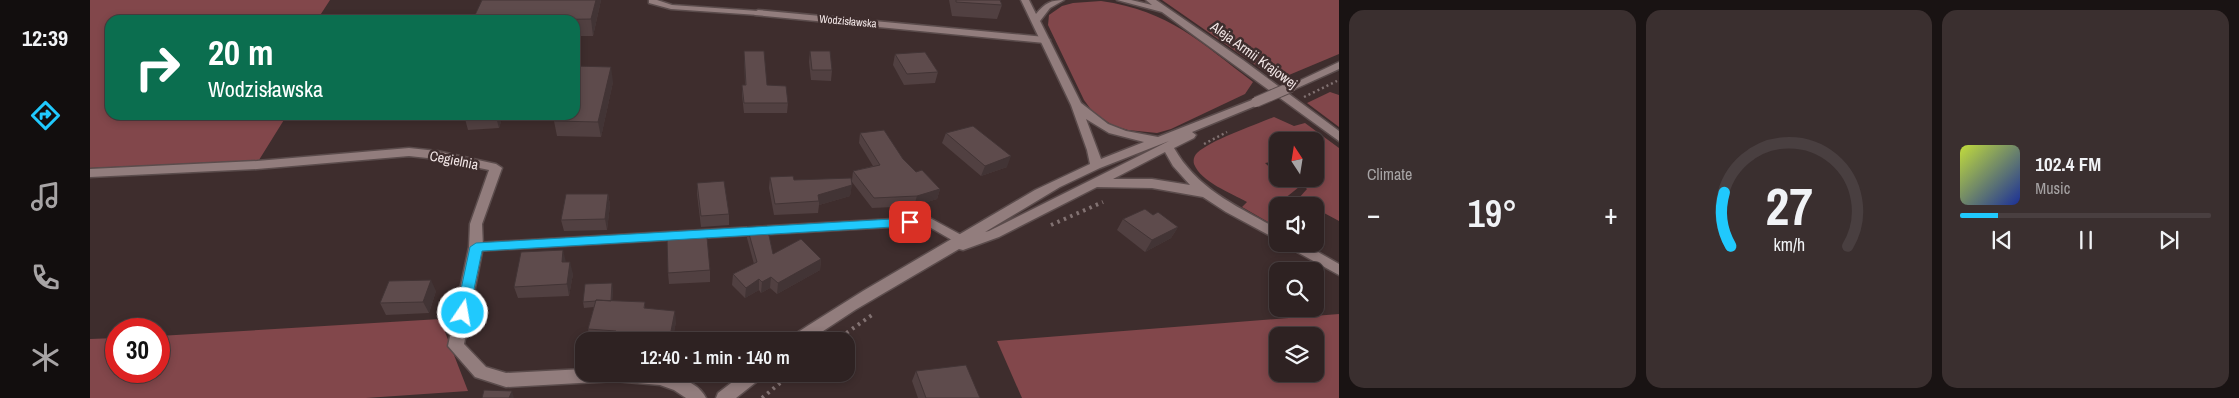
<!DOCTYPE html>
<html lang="en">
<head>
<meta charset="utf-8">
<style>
	:root { --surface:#2e2222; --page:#3a2f2f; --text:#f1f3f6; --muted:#a7a4a5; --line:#493f40; --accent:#20c9fd }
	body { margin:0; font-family:"Archivo Narrow",sans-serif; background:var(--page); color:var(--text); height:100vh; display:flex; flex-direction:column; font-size:19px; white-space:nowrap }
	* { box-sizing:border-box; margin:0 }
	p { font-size:16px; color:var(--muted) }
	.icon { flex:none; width:28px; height:28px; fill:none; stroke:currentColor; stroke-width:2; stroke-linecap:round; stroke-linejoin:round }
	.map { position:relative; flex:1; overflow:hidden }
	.drawer { display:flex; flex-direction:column; gap:10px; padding:10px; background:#191313; width:900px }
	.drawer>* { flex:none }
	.hud { position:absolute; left:15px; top:15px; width:475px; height:105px; border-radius:15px; box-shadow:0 2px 8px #0003,0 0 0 1px var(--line); background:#0b6e4f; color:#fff; overflow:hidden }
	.needle { width:32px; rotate:348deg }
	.controls { position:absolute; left:1179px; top:132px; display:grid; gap:10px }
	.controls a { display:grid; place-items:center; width:55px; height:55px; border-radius:10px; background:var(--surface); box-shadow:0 2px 8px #0003,0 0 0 1px var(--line); font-size:25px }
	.speed { position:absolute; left:15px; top:318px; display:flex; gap:10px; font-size:25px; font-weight:700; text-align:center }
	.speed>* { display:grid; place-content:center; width:65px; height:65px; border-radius:50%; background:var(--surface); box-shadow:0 2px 8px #0003,0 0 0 1px var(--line); line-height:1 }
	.speed .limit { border:8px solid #d22; background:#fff; color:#111 }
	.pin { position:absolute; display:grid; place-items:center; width:42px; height:42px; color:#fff; margin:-21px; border-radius:10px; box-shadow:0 2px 8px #0006 }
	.me { position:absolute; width:55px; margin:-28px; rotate:12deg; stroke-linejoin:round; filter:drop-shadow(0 0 4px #0008) }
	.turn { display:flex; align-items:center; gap:18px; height:105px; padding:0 20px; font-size:22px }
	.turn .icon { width:65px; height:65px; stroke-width:2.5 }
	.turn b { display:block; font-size:35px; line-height:42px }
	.big { font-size:38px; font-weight:600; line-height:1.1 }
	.drawer .card { flex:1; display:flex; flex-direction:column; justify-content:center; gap:8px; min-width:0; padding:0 18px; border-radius:15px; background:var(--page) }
	.drawer .dial { align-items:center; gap:0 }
	.dial svg { height:130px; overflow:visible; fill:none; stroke:var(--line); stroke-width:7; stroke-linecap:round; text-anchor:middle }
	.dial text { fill:var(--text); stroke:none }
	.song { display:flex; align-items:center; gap:15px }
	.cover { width:60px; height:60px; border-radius:8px; background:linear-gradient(135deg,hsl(70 70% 55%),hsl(230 70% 35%)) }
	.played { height:5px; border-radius:2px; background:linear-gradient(90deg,var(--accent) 15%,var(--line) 15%) }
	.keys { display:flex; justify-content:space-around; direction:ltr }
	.heat { display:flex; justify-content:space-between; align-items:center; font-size:28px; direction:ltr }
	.drawer .tiles { flex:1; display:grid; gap:10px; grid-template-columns:repeat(3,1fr) }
	.trip { position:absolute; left:485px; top:332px; width:280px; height:50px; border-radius:15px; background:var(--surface); box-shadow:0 2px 8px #0003,0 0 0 1px var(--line); font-weight:600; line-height:50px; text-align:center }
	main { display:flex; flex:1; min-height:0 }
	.dock { display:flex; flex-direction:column; width:90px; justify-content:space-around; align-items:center; background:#120e0e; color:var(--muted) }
	.dock .icon { width:35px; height:35px }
	.dock .active { color:var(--accent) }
	.dock b { font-size:22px; color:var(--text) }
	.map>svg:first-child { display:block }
	.green { fill:#82474b; fill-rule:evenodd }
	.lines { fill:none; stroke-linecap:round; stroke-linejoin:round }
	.service-casing { stroke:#5b4c4c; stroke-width:3 }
	.minor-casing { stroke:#5b4c4c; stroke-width:3 }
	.secondary-casing { stroke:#5b4c4c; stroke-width:3 }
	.path-far1 { stroke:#827272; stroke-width:2.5; stroke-dasharray:2 3; stroke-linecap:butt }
	.path { stroke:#827272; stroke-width:4; stroke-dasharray:2.5 4.5; stroke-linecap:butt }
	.service { fill:#927d7d; fill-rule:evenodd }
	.minor { fill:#927d7d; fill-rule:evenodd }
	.secondary { fill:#927d7d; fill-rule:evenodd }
	.secondary-bridge-casing { stroke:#5b4c4c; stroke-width:12; stroke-linecap:butt }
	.path-bridge { stroke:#827272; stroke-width:2.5; stroke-dasharray:2 3; stroke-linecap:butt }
	.secondary-bridge { stroke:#927d7d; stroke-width:10 }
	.wall { fill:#514041 }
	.shaded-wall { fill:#423435 }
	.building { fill:#5e4b4c; stroke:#423435 }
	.route { fill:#20c9fd; stroke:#1583a4 }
	.labels { text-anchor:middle; stroke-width:5; stroke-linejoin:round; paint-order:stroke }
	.far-street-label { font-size:11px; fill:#f3e7e7; stroke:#3e2d2d }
	.street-label { font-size:14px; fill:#f3e7e7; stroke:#3e2d2d }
</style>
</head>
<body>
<main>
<nav class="dock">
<b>12:39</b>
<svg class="icon active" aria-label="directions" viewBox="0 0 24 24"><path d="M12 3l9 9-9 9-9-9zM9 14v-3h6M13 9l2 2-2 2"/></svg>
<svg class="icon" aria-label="music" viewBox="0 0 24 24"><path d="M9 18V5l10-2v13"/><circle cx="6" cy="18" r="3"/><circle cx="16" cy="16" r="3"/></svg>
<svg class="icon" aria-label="phone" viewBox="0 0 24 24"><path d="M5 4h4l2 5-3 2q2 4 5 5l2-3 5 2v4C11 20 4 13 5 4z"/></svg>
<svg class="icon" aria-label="climate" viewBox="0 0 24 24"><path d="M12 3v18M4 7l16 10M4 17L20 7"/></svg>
</nav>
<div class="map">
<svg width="1249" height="398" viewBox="0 0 1249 398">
	<rect width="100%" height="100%" fill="#3e2d2d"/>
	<path class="green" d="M0,0h240l-13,20h-207v95h177l-28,45 -169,8z
		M1072,0h177v54l-62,26z
		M1011,1c69,10 99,41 152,81l-8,12 -74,35 -14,4 -29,-3 -16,-5 -20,-14 -8,-11 -36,-75 1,-10 13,-9 11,-3z
		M1240,92l9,3v32l-32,-24z
		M1184,117l20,9 11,-3 34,25v73l-41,-22 9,-10 -7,-7 18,-2 -3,-2v-37h-37l-1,20 -12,2 12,11 1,5h4l5,4h8l4,4 -15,12 11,7h-17l-1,21 -35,-20 5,-5c-16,-9 -46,-20 -53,-38 -1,-4 0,-8 3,-11 14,-13 58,-28 77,-36z
		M1249,314v84h-317l-25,-57zM1188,336h37v38h-37z
		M350,319l28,72 -102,7h-276v-59l26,-1v33h43v-35z"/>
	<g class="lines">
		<g class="service-casing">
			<path id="service" d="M559,0h8l15,5 86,6 4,2 -4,2 -87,-6 -22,-6z
				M838,217l37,20 2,3 -2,3h-8l-31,-18 -450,26 -4,-1 -2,-3 2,-3 4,-1z"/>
		</g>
		<g class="minor-casing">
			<path id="minor" d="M668,10l287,27 5,3 -5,3 -290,-28 -2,-2z
				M319,148l28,3 59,13 6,4 -20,56 1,23 -19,97 22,23 20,6 78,-4v5c31,0 106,-10 122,24h-20l-12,-8 -14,-5 -45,-4 -109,6 -31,-10 -27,-31 21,-99 1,-23 19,-54 -52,-11 -28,-3 -152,13 -167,8v-8l167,-8z"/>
		</g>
		<g class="secondary-casing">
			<path id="secondary" d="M931,0h8l7,14c9,-11 15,-14 28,-14l-14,8 -10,13 41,82 27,21 18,7 32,6 94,-37h8l1,2 -1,2 -68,28 4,3 -2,3 -20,10c23,41 64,59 104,81v11l-52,-28 -23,-15 -51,-9 -55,-1 -98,50 -36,13 -4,-1 -104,61 -47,31h-18l2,-5 17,-11 54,-34 172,-101 55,-26 -3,-14 -16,-45zM996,119l23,14 35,9 -43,17zM1079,141l-180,90 -4,1 75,-45 40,-19zM1075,152l8,14 17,19 -38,-6h-39z
				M1027,0h14l21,5 -6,-5h10l87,60 96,71v10l-177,-129z
				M1249,62v7l-44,20h-8l-1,-2z
				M1196,244h18l35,20v11l-51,-28z
				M653,374h19l-2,5 -24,19h-20l2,-5z"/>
		</g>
		<path class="path-far1" d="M1114,144l23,-12"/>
		<path class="path" d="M961,225l52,-23
			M745,341l37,-26
			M672,398l29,-24"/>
		<use href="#service" class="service"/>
		<use href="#minor" class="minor"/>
		<use href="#secondary" class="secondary"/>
		<g class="secondary-bridge-casing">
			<path id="secondary-bridge" d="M1166,102l35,-15"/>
		</g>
		<path class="path-bridge" d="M1214,97l33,-16"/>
		<use href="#secondary-bridge" class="secondary-bridge"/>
	</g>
	<path class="wall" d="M392,0h119l-8,36h-18v-16h-99l-1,-5z
		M859,0h51l2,5 -5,14 -45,-3z
		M654,51l23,34 21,18 -1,10h-43l-2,-18v-10h3z
		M720,51l22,19 -1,11 -20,-1 -2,-18z
		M805,54l43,18 -3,11 -31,2 -11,-20z
		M523,82l-12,55 -44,-1 -3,-15z
		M413,115l-4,13 -31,2 -3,-11z
		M770,133l43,26 13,13 24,17 -3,10 -23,7 -42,2 -20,-26 -2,14 -31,9 -1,8 -44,2 -5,-27 1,-11 24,3h58l1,-9 20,-5 -14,-23z
		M856,133l61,34 -26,9 -39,-33z
		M607,183l32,31v11l-28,2 -4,-33z
		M518,194l2,11 -3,25 -43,1 -3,-11z
		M1063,215l25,12 -7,11 -26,14 -28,-22 6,-11z
		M657,227l26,27 48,5 -1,11 -43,24 -7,-6 -9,5 -2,-3 -14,8 -13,-13 1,-11 21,-10 -7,-26z
		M476,262l7,12 -4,22 -51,2 -4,-11z
		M620,270v12l-41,2 -1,-11z
		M523,289l-1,12 33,1v6l31,14 -4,19h-67l-15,-1 -2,-11 6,-22 -10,1 -1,-6z
		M346,291l-7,22 -43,2 -6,-12z
		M826,371l64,27h-62l-6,-17z"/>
	<path class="shaded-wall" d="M506,0h5l-8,36 -2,-17z
		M521,67l2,15 -12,55 -3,-15z
		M407,115h6l-4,13 -3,-11z
		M921,156l-4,11 -26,9 4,-10z
		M762,185l-2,11 -31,9v-4l-1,-6z
		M850,189l-3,10 -23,7 3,-10z
		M518,194l2,11 -3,25 -2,-11z
		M1088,227l-7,11 -26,14 7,-12z
		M473,250l3,12 -2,12 -2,-12z
		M731,259l-1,11 -43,24 1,-11z
		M480,262l3,12 -4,22 -2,-12z
		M681,277l-1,11 -9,5 1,-11z
		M669,279v11l-14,8 1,-10z
		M341,280l5,11 -7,22 -6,-11z
		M522,283l1,6 -1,18 -1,-6z
		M585,311l1,11 -4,19h-3z
		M422,391l2,7h-5z"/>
	<path class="building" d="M392,0h114l-5,19 -63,1h-35l2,-5h-20z
		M866,0h44l2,5 -46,-3z
		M654,51h20l3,34 19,1 2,17h-44l-2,-18h4z
		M720,51h20l2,19h-20z
		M835,52l13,20 -31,2 -12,-20z
		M485,66l36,1 -13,55 -44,-1 2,-6h19z
		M376,115h31l-1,2 -31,2z
		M883,126l38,30 -26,10 -39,-33z
		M794,130l19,29 13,13 6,-2 18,19 -23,7 -43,2 -21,-27 27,-6 -20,-32z
		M703,176l1,4 57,-2 1,7 -34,10 1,6 -44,3 -5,-27z
		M634,181l5,33 -28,2 -4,-33z
		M476,194h42l-3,25 -44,1z
		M1055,209l8,6 5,-3 20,15 -26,13 -29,-21z
		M677,226l6,28 28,-15 20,20 -43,24 -7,-6 -9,5 -3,-3 -13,9 -13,-14 24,-12 -10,-35z
		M617,237l3,33 -42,3 -1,-34z
		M473,250l-1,12h8l-3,22 -53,3 7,-35z
		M341,280l-8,22 -43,1 9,-22z
		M522,283l-1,18 -15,-1v1l-13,1 2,-18z
		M506,300l49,2 -1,6 31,3 -6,30h-55l2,-10 -28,-2z
		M876,365l14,33h-54l-10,-27z
		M394,390l28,1 -3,7h-27z"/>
	<path class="route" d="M820,218l6,4 -6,4 -428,25 -13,62 -6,5 -7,-5 14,-66 6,-4z"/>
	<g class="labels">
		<g class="far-street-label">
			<text transform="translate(758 21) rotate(5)" y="4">Wodzisławska</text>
		</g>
		<g class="street-label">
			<text transform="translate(1164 55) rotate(36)" y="5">Aleja Armii Krajowej</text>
			<text transform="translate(364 160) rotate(11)" y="5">Cegielnia</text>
		</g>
	</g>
</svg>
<div class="controls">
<a><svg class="needle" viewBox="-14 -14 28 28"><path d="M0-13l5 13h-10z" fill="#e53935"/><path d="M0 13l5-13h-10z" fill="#a7a4a5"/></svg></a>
<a><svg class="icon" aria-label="sound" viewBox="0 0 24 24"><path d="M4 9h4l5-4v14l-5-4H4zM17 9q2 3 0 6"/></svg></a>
<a><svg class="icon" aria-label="search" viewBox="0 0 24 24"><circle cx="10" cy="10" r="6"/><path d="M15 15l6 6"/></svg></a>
<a><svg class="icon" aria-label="layers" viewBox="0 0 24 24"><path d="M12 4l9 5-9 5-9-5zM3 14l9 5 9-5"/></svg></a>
</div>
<div class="speed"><div class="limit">30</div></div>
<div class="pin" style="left:820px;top:222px;background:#d93025"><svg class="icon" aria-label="arrive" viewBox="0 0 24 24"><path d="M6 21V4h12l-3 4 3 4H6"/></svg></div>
<svg class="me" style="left:373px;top:313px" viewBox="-20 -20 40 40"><circle r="17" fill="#20c9fd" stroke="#fff" stroke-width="3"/><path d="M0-11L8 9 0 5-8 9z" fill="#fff"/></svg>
<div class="trip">12:40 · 1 min · 140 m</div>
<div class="hud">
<div class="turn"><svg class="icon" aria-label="right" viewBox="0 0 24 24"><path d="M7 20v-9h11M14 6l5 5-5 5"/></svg><div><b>20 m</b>Wodzisławska</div></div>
</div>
</div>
<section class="drawer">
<div class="tiles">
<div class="card"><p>Climate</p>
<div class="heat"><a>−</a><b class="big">19°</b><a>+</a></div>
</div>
<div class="card dial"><svg viewBox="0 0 100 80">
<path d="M14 69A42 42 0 1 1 86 69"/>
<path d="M14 69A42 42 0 0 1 10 36" stroke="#20c9fd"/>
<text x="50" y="56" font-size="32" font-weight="700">27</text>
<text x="50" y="72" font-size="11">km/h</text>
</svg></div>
<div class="card">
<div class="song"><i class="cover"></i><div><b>102.4 FM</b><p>Music</p></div></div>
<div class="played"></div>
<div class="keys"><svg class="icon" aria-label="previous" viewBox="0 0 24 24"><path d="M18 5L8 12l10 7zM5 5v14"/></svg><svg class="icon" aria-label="pause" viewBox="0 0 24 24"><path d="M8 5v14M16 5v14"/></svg><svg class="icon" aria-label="next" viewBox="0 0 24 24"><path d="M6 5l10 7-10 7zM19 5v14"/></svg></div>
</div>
</div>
</section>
</main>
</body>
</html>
